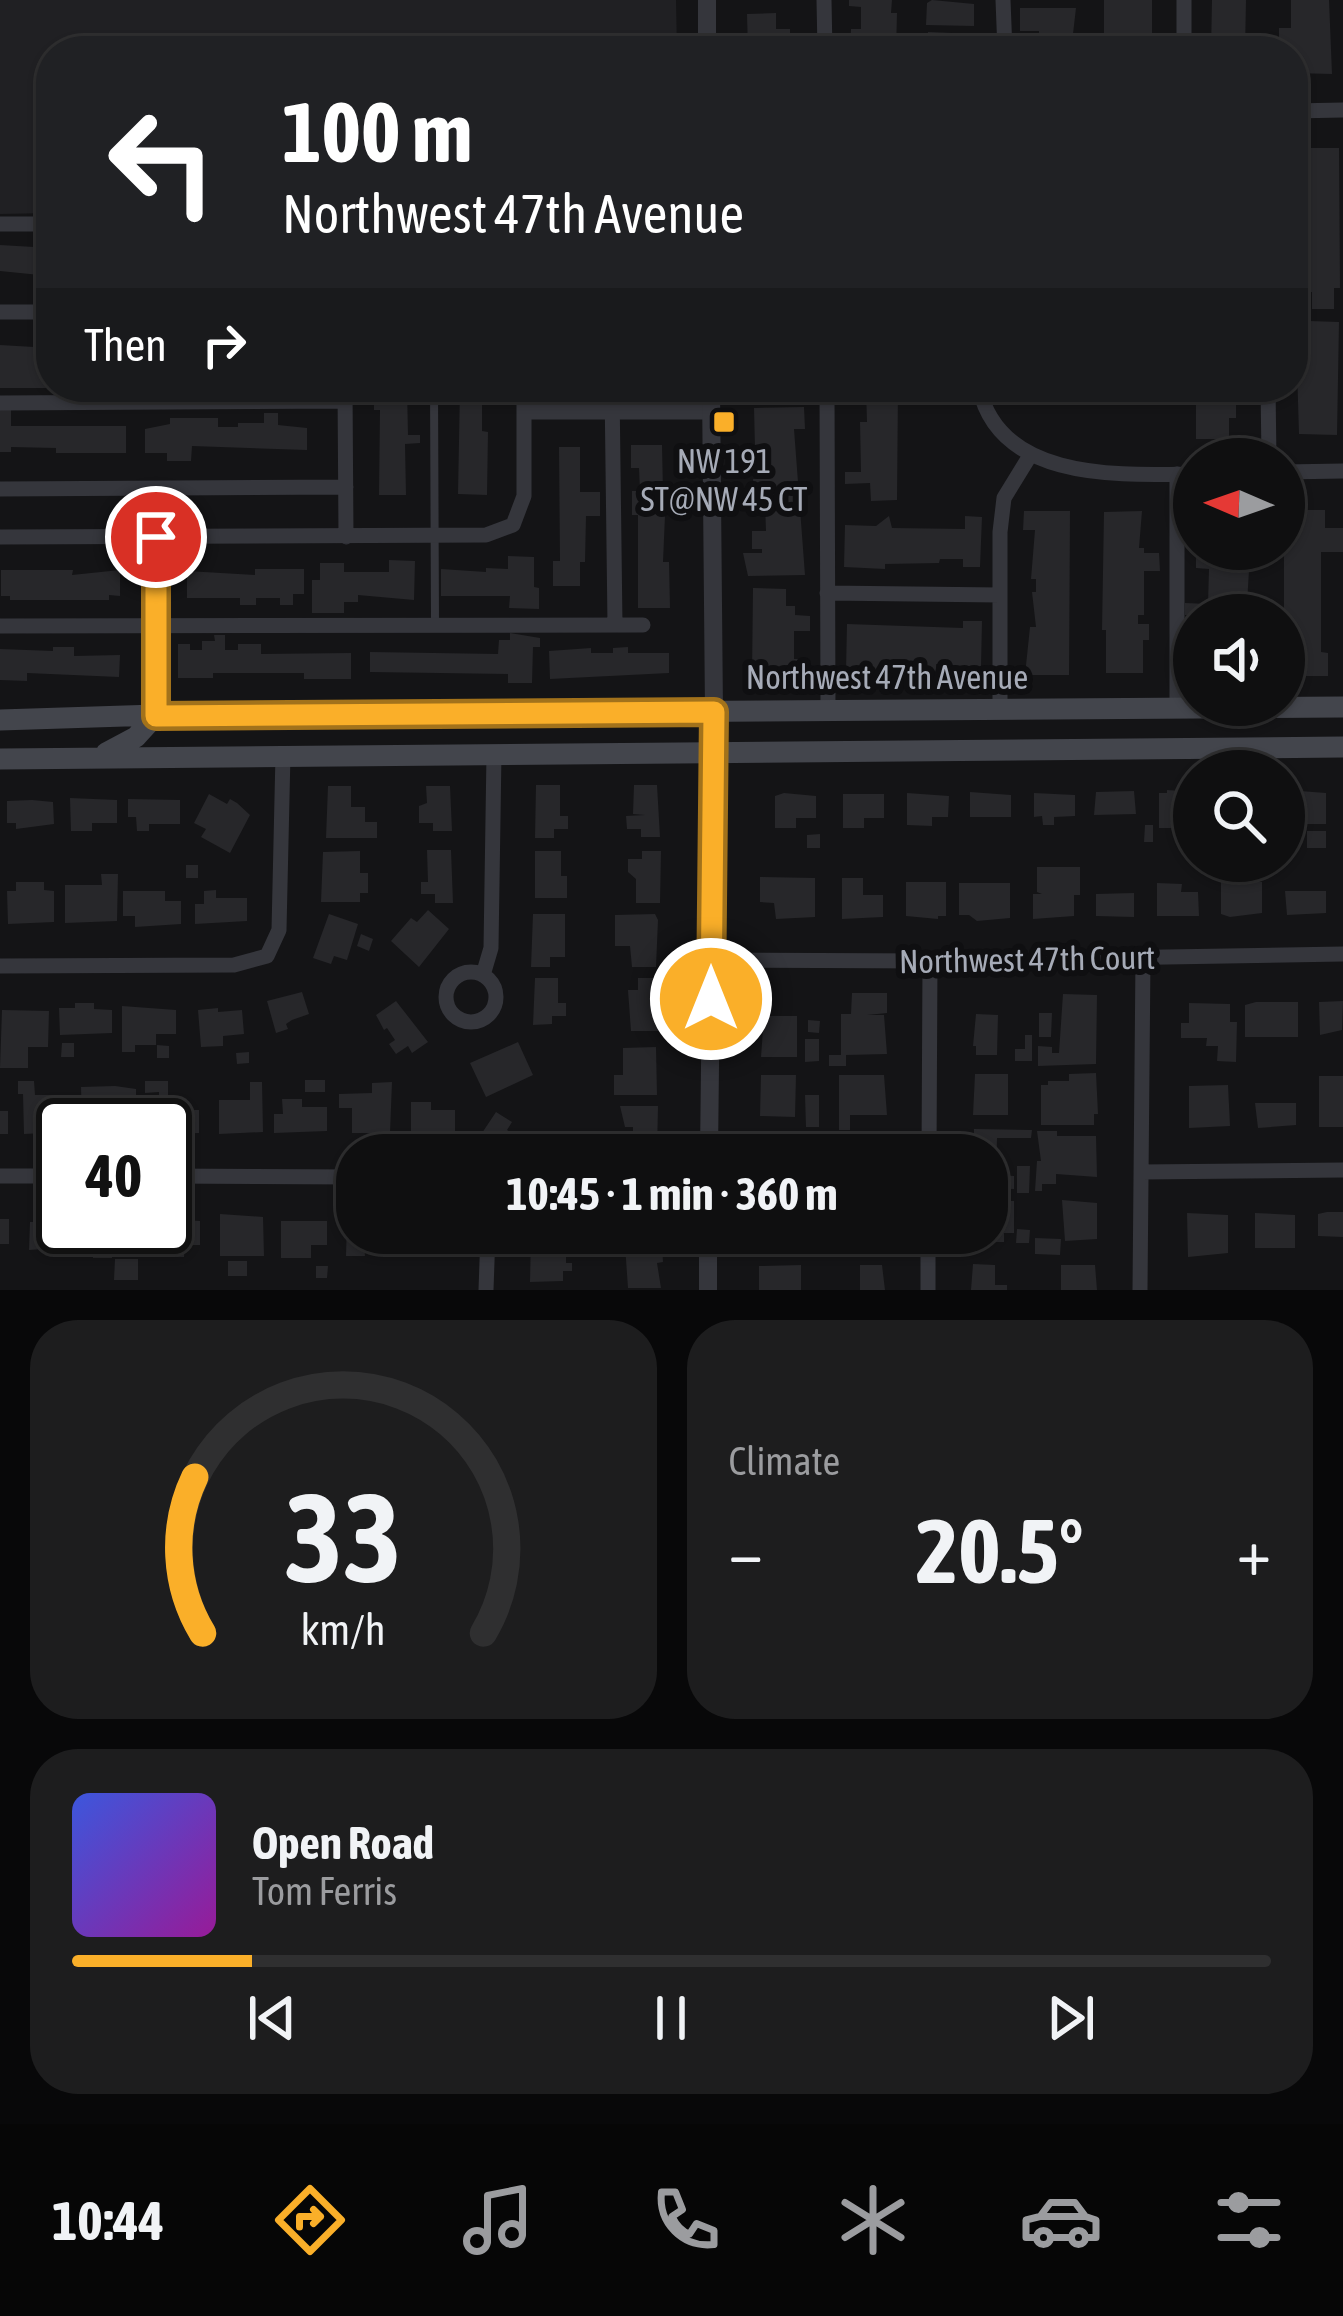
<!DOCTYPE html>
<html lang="en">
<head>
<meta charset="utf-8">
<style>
	:root { --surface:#0f0f10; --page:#1d1d1e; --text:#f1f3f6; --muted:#9b9c9f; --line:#2f2f30; --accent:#faaf29 }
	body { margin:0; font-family:"Asap Condensed",sans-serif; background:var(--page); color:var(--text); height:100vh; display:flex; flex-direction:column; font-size:45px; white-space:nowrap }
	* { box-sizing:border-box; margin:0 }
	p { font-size:39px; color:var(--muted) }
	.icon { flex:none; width:66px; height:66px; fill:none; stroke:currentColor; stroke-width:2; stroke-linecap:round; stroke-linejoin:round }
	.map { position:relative; height:1290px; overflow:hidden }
	.side { display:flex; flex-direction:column; gap:30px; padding:30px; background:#080809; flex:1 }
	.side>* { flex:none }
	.banner { position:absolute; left:36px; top:36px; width:1272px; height:366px; border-radius:48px; box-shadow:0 3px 9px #0004,0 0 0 3px var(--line); background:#202124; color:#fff; overflow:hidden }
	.needle { width:78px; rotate:272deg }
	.controls { position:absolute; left:1173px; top:438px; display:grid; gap:24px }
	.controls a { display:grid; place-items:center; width:132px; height:132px; border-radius:50%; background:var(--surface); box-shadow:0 3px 9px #0004,0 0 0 3px var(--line); font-size:60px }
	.speed { position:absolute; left:36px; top:1098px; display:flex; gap:24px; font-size:60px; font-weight:700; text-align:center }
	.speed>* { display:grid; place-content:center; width:156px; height:156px; border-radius:50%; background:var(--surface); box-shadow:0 3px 9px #0004,0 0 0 3px var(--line); line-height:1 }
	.speed .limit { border:6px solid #111; border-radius:18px; background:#fff; color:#111 }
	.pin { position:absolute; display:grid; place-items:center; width:102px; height:102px; color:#fff; margin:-51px; border:6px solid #fff; border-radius:50%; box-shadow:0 3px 12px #0007 }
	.me { position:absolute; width:132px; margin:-66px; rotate:0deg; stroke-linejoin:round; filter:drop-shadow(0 0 9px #0008) }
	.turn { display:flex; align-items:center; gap:42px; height:252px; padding:0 48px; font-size:54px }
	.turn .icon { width:156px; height:156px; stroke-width:2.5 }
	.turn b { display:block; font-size:84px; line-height:102px }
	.then { display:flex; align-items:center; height:114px; padding:0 48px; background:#0003; gap:24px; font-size:45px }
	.big { font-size:90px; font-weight:700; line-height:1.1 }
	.side .widget { flex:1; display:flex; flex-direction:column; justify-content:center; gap:18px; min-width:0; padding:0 42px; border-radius:48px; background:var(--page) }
	.side .dial { align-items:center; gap:0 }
	.dial svg { height:312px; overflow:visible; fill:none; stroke:var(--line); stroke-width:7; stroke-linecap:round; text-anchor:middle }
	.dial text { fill:var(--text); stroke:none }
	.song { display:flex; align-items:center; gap:36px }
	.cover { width:144px; height:144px; border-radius:18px; background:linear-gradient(135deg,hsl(230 70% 55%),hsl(300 70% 35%)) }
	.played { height:12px; border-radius:6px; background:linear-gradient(90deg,var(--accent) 15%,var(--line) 15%) }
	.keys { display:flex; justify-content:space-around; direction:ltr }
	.heat { display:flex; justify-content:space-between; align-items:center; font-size:66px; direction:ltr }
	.side .tiles { flex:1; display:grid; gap:30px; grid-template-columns:1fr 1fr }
	.widget:last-child { grid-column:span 2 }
	.trip { position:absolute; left:336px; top:1134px; width:672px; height:120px; border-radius:48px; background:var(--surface); box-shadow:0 3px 9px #0004,0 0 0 3px var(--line); font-weight:700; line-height:120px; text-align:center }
	.tab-bar { display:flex; height:192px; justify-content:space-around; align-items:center; background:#060606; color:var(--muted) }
	.tab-bar .icon { width:84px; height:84px }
	.tab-bar .on { color:var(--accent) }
	.tab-bar b { font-size:54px; color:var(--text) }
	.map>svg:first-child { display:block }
	.built { fill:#202023 }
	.building { fill:#27272a }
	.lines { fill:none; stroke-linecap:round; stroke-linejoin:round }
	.service { stroke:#35363c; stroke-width:8 }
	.minor { stroke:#35363c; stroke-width:15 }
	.tertiary { stroke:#35363c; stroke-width:18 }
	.secondary { stroke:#43454c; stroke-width:21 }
	.route-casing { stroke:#a2721b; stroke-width:30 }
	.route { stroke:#faaf29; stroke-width:21 }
	.poi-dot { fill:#faaf29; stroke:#0f0f11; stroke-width:4.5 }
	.labels { text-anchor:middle; stroke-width:12; stroke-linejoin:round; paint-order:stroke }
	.poi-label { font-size:33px; fill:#a6abb7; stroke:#0f0f11 }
	.street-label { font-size:33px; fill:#a6abb7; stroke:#0f0f11 }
</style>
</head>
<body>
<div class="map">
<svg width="1343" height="1290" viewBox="0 0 1343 1290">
	<rect width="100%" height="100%" fill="#141416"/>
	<path class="built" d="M0,0h676l1,51h-626v162l-51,1z"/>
	<path class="building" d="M849,0h43l-1,13h6l-1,38h-46l1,-22h10v-22l-12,-1z
		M932,0l42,4v22l-48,-1 1,-22z
		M1104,0h48v51h-48z
		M1212,0h34l-1,51h-34z
		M1291,0h38l3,74 -39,-1v-22h-14v-23h12z
		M1020,8h56l-5,43h-32v-20h-19z
		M776,13v16h14v22h-42l-1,-37z
		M928,32l47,2 -1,17h-54v-6h8z
		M1293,148h46l1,140h-6v21h-22v-17h-14v-27l2,-7h9v-6h-9v-23h7v-14h-7v-15h6v-10h-8v-28h-5z
		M0,245l51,3v23h-11v4l-40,-4z
		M1309,321l30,1 -2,113 -38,-1 -2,-66h6v-12h6z
		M0,345l51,3 -3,40h-48z
		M374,387h33l1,48h12v8l-15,1 1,51h-27l1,-85h-6z
		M460,387h22v44l6,1 -1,63 -29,-1z
		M741,387h61l-1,11 -60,-1z
		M1196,387h40v31h-7v21h-33z
		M898,388l-1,112 -26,1 -1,-18 -25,1v-12h16l-1,-50h7l-1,-33z
		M0,406h11v20h115v27h-70v-5l-45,-1v5h-11z
		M804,407l1,22h-11l11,146 -57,1 -5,-23h19v-4h-10v-18h14l-1,-28 -18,1 -1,-14h8l-1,-11h12l-1,-32 -9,1 -1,-40z
		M264,413h14v12l29,3v22l-115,-4 -1,15h-24v-8h-22v-24l25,-5v-6h48v9h20v-4h26z
		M631,445h31l1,47h3l-3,70h6l1,46h-32v-93h-6v-24h8l-1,-23h-8z
		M559,447h21v45h20v24h-14l-1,46h-5v24h-27v-25h7z
		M1284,510h41v18h18v24h-22v100l7,1v23h-44z
		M1024,511h46l-1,164h-44l5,-48h6l-4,-35h4v-13h-5l4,-49h-12z
		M1142,511l-3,37h5v5h15l1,18h-16v44h-6v9h11v16h-6v33h-37v-43h-4l2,-118z
		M889,516l3,12 73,1v-13l17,1 -2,50h-17v-8h-23l-1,4 -54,1v5l-41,-2 1,-42 31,1z
		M1207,549h40l3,4 -3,51h5v11h-67v-12l23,1 1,-35 -13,-1v-16h11z
		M508,556l26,1v30l5,1v21l-30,-1 1,-12h-69v-27l45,3v-4l22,1z
		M389,560l26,1 -1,39 -56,-5v7h-14v11h-32v-33h8v-17h24v9h45z
		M255,569h49v25h-11v11h-13v-7h-24v7h-16v-7h-53v-27l68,4z
		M1,570h72l-1,5 48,-5v26l-11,-1v5h-99v-4h-9z
		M753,588l33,1v17h9v9l15,1v15h-16v28h9v10l-12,-1v7h-39z
		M963,621h19l-1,46 -45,-3v9h-22v-8h-27v7l-41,-1 1,-47 116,4z
		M510,633l30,5v9h-7l-1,36h-24v-9l-138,-2v-20l128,2 1,-14h11z
		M214,635h11v15h13v-6h23v10l90,-1v26h-47v-6h-91v5h-35v-34h12v6h12v-9h13z
		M53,647h21v9l46,-1 -1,22 -92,-4v8l-27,-1v-31l53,2z
		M628,647v6h41v20l-119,6 -1,-28 42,-3v5h22v-5z
		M536,785h24v31h8v13h-14v9h-19z
		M634,785h23l3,52h-19v-8h-14l-1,-13 19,-1 -12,-1z
		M328,786h23v21h14v15h12v16h-51z
		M426,786h24l2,45h-19v-8h-14v-17l8,-3z
		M1167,790l27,2v36h-35v-35h8z
		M1287,790l39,3v31h-42v-32z
		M1134,791l2,23 -42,1 2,-23z
		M970,792l41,3v22h-41z
		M784,793l32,3v22h-20v10h-21v-32z
		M907,793l42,3 -1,21h-16v9l-25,-1z
		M1034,793l41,2v21l-21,1v8h-11l-1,-9 -8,1z
		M209,794l18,10 3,-5 7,4 13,12 -20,38 -29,-16 5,-8 -12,-6z
		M843,794h41v24h-20v10h-21z
		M70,798l47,2v23h-25v8h-21z
		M128,799l52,1v24h-31v7h-12l-1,-14h-8z
		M32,800l21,2 1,22 -38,5v-6h-9v-22z
		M1145,825h8v17h-9z
		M1307,831h19v17h-19z
		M820,834v14h-13v-13z
		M427,850h24l2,53h-18v-9h-14v-12h7z
		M360,851v22h8v20h-8v9h-39l2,-50z
		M535,851h26v25h6v22h-32z
		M642,851h19l-1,52h-24v-24l-8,-7v-13h14z
		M186,865h12v13h-12z
		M1037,867h43v28h-6v21l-41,3v-25h9l-5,-2z
		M101,874h17l-1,47 -52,2v-38h37z
		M760,877l55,1v39l-39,2 -2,-16 -14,-1z
		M842,878h21v17h20v22l-41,2z
		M16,882h28v8l10,1v31l-46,2 -1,-33h9z
		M906,882h40v34h-8v3l-32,-3z
		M1221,882h41v31l-32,4 -9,-3z
		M959,883h51v35l-33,3 -8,-6h-10z
		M1157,883l25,1 -1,8h17l1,24h-42z
		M216,890v8h31v23l-52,3v-20h9v-13z
		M123,891h42v10h16v23l-46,3v-11h-12z
		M1285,891h41v22l-39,2z
		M1134,893v24l-38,-1v-22z
		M428,910l21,19 -30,38 -28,-26 20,-23 6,4z
		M329,914l29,10 -11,36 -13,-4 -3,8 -18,-6z
		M533,914h32v43h-15v10h-19z
		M655,914l3,6 -2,47h-24l-2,-21h-15v-31z
		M361,934l12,5 -4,12 -12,-5z
		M535,978h23v25h8v13h-14v8l-19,1z
		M638,978h23l4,53h-34l-3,-41h10z
		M302,992l7,22 -17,6 -6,4 2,5 -12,4 -9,-32z
		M852,993h35v20l-20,2h17l3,39 -41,1v11h-17v-11h12v-41h10z
		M1063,994l34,1 -1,69 -58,2v-20l14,1v6h7z
		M396,1001l32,41 -16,11 -4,-7 -12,8 -7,-10 6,-4 -8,-12 -3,2 -8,-15z
		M1343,1001l-1,29 -22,5 -1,-33z
		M1256,1002h42v35h-53v-32z
		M75,1003h19v6l18,1v23l-52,2 -1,-27h16z
		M1189,1003l41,1v18h7l-1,40 -19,-1 1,-15h-12l1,-8h-26v-15h8z
		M122,1006l54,4v24h-20v11h-21v7h-13z
		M218,1008v4l24,-2 2,24 -21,2v10l-22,1 -3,-37z
		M2,1010l47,1 -1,36h-20v21h-28z
		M1039,1013h13l-1,24h-12z
		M976,1014l22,1 -1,40h-21v-9h-3z
		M764,1016h33v41h-36z
		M808,1020l12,1 -1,12 -11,-1z
		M1025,1035h7v26h-17v-12h10z
		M805,1039h14v22l-14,1z
		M518,1042l15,33 -47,22 -16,-34z
		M62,1043h12v14h-13z
		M157,1045l12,1v12h-12z
		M656,1047l1,48h-43v-20h9v-27z
		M249,1052v11l-12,1 -1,-11z
		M1096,1073l2,41h-4v11h-53v-40h7v-4h21v-7z
		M975,1074h33v41h-35z
		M761,1075h35l-1,42 -35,-1z
		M839,1075h45l3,40h-37v15h-11z
		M1319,1076h24v51h-24z
		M305,1080h20v12h-20z
		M18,1081h16l1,14h19v14l18,-1v17h-9v7l-39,2 -1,-40h-5z
		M145,1081h23v19h7v10h24v23l-34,1v-9h-10v-25h4v-8l-14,1z
		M250,1082h12l1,50 -44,2v-34h31z
		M392,1082l-2,51h-38v-25h-13v-14l33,-1v-10z
		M1228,1085l2,41 -41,2v-42z
		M115,1086l21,3v36h-54l-1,-38z
		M805,1095h14v32h-13z
		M282,1099h20v8h25v24l-53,2v-19h9z
		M411,1102h20v8h24v23l-44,2z
		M1255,1103h41v22l-38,3z
		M620,1106h38l-1,46h-20v-14h-4v-11h-8z
		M0,1111h8v23h-8z
		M496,1112l16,10 -5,8 20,13 -8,12h-18l-25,-13z
		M974,1129l58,1 -1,8h-34l-1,37 18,1v13l-27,-1v-33h-13z
		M1037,1131h20v5h39l1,41 -41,-3v10h-14v7h-7l2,-30h4z
		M794,1138l25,1 -1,16h-24z
		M850,1138h33l2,17h-35z
		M763,1139l21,1 -1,15h-24z
		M1017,1166h13l-1,27h-12z
		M1062,1200l35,3v36l-32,2z
		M987,1201h27v32h-10v9h-33v-9h16z
		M1327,1212h16v25l-25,-1v-22z
		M1187,1213l41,2v38l-40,4z
		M1255,1213l40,2v33h-40z
		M220,1214l43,3 1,39h-44z
		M0,1219h9v25h-9z
		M165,1219l35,2v24h-15l-1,12h-32l2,-30h11z
		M347,1220h10v13h33v9h-26l1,14h-19z
		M281,1221h46v24h-16v13h-30z
		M30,1222h33v5h9v20l-43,3z
		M93,1227h43l1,18h-25v13h-19z
		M1017,1229l13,1 -1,13h-13z
		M414,1233h44l-1,11h-23l-1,12h-20z
		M757,1233h50v10h-50z
		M848,1233h40v8h-5v12l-32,2z
		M657,1234l1,10h4l1,18 -6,1 4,25h-33l-3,-43 13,-1v-9z
		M531,1236h35v27h6v8h-9v10l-33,1z
		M1035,1238l26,1 -1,16 -25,-1z
		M115,1259h23v21h-24z
		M228,1261h19v15h-19z
		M973,1264l22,1v20h12v5h-36z
		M801,1265v25h-42v-24z
		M860,1265h22l3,25h-25z
		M1061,1265h34l2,25h-36z
		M316,1266h12l-1,12h-11z"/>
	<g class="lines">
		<path class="service" d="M434,387l1,236"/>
		<path class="minor" d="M824,0l1,51
			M1003,0l2,51
			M1184,51v-51
			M1293,111l50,-1
			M0,224h51
			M0,312h51
			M345,387l1,150
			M612,387l3,238
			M827,387l1,323
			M979,387c20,95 142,88 215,87
			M1268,387l1,72
			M0,403l345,-2
			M524,412h187
			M1284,472l59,-1
			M0,489l346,-2
			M0,537l486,-2 27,-10 11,-29v-109
			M827,593l173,2
			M0,626l643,-1
			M1177,708v-234
			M1000,710v-178l4,-34 27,-44
			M156,715v-178
			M711,960l219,1 413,-7
			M0,966l234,-1 33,-9 12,-26 4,-176
			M446 997a25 25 0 1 1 50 0a25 25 0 1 1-50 0Z
			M483,975l8,-27 3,-195
			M929,1155l1,-194
			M1141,1172l202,-2
			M0,1176h63
			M165,1176l192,1
			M486,1290l2,-57
			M928,1290v-57
			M1140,1290l3,-333"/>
		<path class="tertiary" d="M707,0v51
			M709,1155l5,-443 -3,-325
			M708,1290v-57"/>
		<path class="secondary" d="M0,720l156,-5 1187,-8
			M106,753l30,-16 20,-22
			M0,759l1343,-12"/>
	</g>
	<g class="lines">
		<g class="route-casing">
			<path id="route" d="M156,537v179l558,-4 -3,287"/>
		</g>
		<use href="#route" class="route"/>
	</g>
	<rect class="poi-dot" x="712" y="410" width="24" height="24" rx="6"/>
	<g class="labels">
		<g class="poi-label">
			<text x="724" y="473">NW 191<tspan x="724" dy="38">ST@NW 45 CT</tspan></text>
		</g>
		<g class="street-label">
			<text x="887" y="689">Northwest 47th Avenue</text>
			<text transform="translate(1027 959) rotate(-1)" y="12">Northwest 47th Court</text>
		</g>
	</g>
</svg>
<div class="controls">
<a><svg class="needle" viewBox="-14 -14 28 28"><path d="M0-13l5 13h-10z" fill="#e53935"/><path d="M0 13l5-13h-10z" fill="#9b9c9f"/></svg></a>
<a><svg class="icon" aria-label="sound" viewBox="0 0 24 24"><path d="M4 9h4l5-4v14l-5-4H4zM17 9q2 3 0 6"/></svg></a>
<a><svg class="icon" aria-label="search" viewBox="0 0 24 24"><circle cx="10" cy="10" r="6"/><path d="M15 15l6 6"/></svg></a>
</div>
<div class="speed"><div class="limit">40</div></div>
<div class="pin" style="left:156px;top:537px;background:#d93025"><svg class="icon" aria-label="arrive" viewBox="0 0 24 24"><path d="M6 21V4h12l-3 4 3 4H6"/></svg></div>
<svg class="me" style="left:711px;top:999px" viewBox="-20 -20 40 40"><circle r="17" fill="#faaf29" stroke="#fff" stroke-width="3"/><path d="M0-11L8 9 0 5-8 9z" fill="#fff"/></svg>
<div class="trip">10:45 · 1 min · 360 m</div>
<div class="banner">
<div class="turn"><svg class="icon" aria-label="left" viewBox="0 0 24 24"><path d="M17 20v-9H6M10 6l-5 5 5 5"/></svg><div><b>100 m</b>Northwest 47th Avenue</div></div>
<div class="then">Then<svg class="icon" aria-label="right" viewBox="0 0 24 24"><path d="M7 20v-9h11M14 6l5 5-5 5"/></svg></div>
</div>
</div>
<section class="side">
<div class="tiles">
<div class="widget dial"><svg viewBox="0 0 100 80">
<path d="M14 69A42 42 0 1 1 86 69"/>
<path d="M14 69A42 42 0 0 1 12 29" stroke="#faaf29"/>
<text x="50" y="56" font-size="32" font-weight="700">33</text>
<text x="50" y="72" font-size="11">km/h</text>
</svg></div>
<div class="widget"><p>Climate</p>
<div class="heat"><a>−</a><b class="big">20.5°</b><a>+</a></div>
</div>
<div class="widget">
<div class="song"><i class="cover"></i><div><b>Open Road</b><p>Tom Ferris</p></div></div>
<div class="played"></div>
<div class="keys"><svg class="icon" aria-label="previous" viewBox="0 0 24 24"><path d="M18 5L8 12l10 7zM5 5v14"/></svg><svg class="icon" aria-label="pause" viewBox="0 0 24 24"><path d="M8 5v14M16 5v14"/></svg><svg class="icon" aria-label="next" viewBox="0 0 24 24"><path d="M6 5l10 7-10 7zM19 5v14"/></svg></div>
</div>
</div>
</section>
<nav class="tab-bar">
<b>10:44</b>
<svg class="icon on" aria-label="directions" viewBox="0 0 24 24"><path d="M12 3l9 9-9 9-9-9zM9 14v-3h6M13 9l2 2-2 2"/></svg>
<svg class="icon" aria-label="music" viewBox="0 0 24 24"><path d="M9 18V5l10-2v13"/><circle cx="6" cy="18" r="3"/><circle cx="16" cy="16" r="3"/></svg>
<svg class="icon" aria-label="phone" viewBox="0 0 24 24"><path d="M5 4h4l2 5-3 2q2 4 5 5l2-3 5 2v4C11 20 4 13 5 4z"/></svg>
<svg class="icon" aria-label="climate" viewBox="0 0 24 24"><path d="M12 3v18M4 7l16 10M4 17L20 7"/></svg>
<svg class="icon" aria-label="car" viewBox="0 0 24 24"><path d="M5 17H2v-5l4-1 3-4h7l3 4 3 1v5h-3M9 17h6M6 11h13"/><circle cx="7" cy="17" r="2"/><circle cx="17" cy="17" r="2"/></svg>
<svg class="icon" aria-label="filters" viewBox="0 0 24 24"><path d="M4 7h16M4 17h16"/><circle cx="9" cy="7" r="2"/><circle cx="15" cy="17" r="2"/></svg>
</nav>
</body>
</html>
